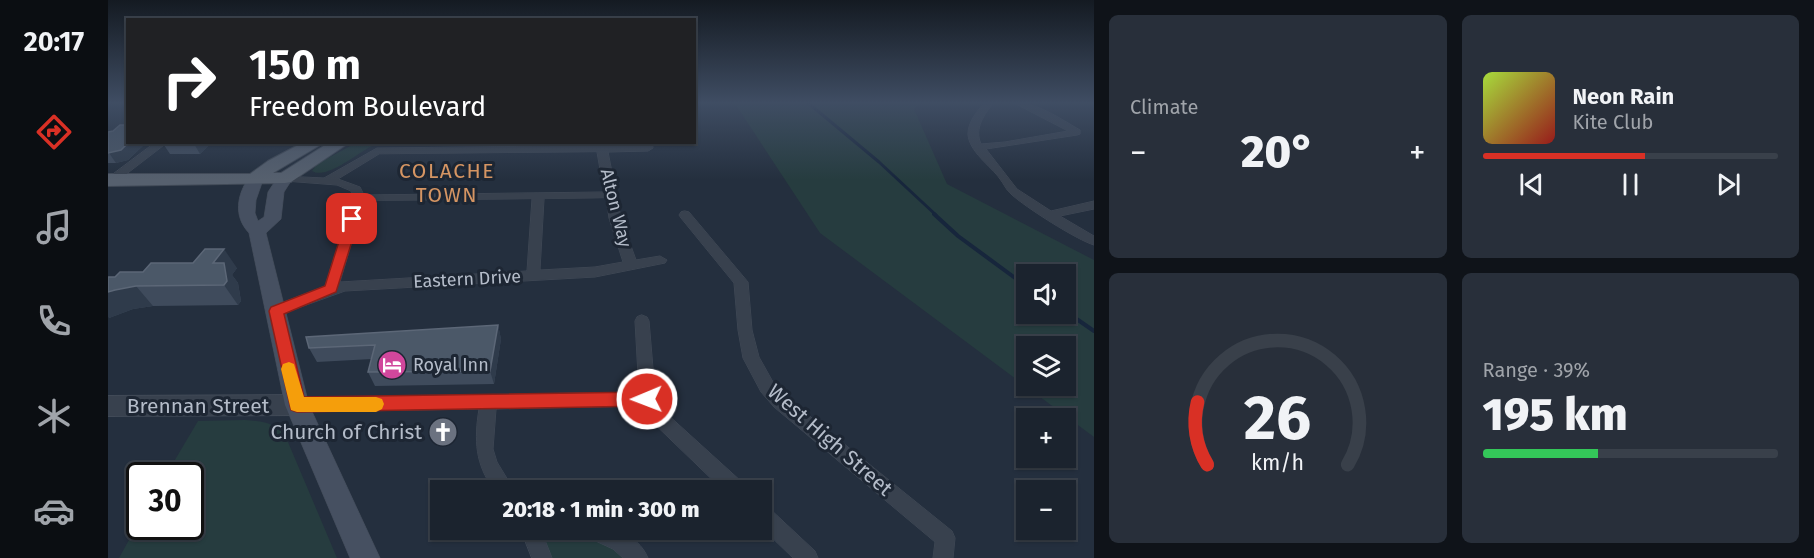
<!DOCTYPE html>
<html lang="en">
<head>
<meta charset="utf-8">
<style>
	:root { --surface:#1b232e; --page:#282f3a; --text:#f1f3f6; --muted:#a0a4aa; --line:#39404a; --accent:#d93025 }
	body { margin:0; font-family:"Fira Sans",sans-serif; background:var(--page); color:var(--text); height:100vh; display:flex; flex-direction:column; font-size:22px; white-space:nowrap }
	* { box-sizing:border-box; margin:0 }
	p { font-size:20px; color:var(--muted) }
	.icon { flex:none; width:33px; height:33px; fill:none; stroke:currentColor; stroke-width:2; stroke-linecap:round; stroke-linejoin:round }
	.map { position:relative; flex:1; overflow:hidden }
	.details { display:flex; flex-direction:column; gap:15px; padding:15px; background:#0f1319; width:720px }
	.details>* { flex:none }
	.guide { position:absolute; left:18px; top:18px; width:570px; height:126px; border-radius:0px; box-shadow:0 2px 4px #0004,0 0 0 2px var(--line); background:#202124; color:#fff; overflow:hidden }
	.controls { position:absolute; left:908px; top:264px; display:grid; gap:12px }
	.controls a { display:grid; place-items:center; width:60px; height:60px; border-radius:0px; background:var(--surface); box-shadow:0 2px 4px #0004,0 0 0 2px var(--line); font-size:30px }
	.speed { position:absolute; left:18px; top:462px; display:flex; gap:12px; font-size:30px; font-weight:700; text-align:center }
	.speed>* { display:grid; place-content:center; width:78px; height:78px; border-radius:50%; background:var(--surface); box-shadow:0 2px 4px #0004,0 0 0 2px var(--line); line-height:1 }
	.speed .limit { border:3px solid #111; border-radius:9px; background:#fff; color:#111 }
	.pin { position:absolute; display:grid; place-items:center; width:51px; height:51px; color:#fff; margin:-26px; border-radius:12px; box-shadow:0 3px 9px #0006 }
	.me { position:absolute; width:66px; margin:-33px; rotate:269deg; stroke-linejoin:round; filter:drop-shadow(0 0 4px #0008) }
	.turn { display:flex; align-items:center; gap:21px; height:126px; padding:0 24px; font-size:27px }
	.turn .icon { width:78px; height:78px; stroke-width:2.5 }
	.turn b { display:block; font-size:42px; line-height:51px }
	.big { font-size:45px; font-weight:800; line-height:1.1 }
	.details .widget { flex:1; display:flex; flex-direction:column; justify-content:center; gap:9px; min-width:0; padding:0 21px; border-radius:9px; background:var(--page) }
	.details .dial { align-items:center; gap:0 }
	.dial svg { height:156px; overflow:visible; fill:none; stroke:var(--line); stroke-width:7; stroke-linecap:round; text-anchor:middle }
	.dial text { fill:var(--text); stroke:none }
	.song { display:flex; align-items:center; gap:18px }
	.cover { width:72px; height:72px; border-radius:9px; background:linear-gradient(135deg,hsl(80 70% 55%),hsl(0 70% 35%)) }
	.played { height:6px; border-radius:3px; background:linear-gradient(90deg,var(--accent) 55%,var(--line) 55%) }
	.keys { display:flex; justify-content:space-around; direction:ltr }
	.heat { display:flex; justify-content:space-between; align-items:center; font-size:33px; direction:ltr }
	.charge { height:9px; border-radius:4px; background:linear-gradient(90deg,#34c759 39%,var(--line) 0) }
	.details .tiles { flex:1; display:grid; gap:15px; grid-template-columns:repeat(2,1fr) }
	.trip { position:absolute; left:322px; top:480px; width:342px; height:60px; border-radius:0px; background:var(--surface); box-shadow:0 2px 4px #0004,0 0 0 2px var(--line); font-weight:800; line-height:60px; text-align:center }
	main { display:flex; flex:1; min-height:0 }
	.menu { display:flex; flex-direction:column; width:108px; justify-content:space-around; align-items:center; background:#0b0e12; color:var(--muted) }
	.menu .icon { width:42px; height:42px }
	.menu .current { color:var(--accent) }
	.menu b { font-size:27px; color:var(--text) }
	.map>svg:first-child { display:block }
	.green { fill:#263c3f; fill-rule:evenodd }
	.lines { fill:none; stroke-linecap:round; stroke-linejoin:round }
	.stream-far1 { stroke:#17263c; stroke-width:3 }
	.stream { stroke:#17263c; stroke-width:4 }
	.minor-casing { stroke:#414a57; stroke-width:1 }
	.tertiary-casing { stroke:#414a57; stroke-width:2 }
	.secondary-casing { stroke:#414a57; stroke-width:1 }
	.primary-casing { stroke:#414a57; stroke-width:2 }
	.minor { fill:#38414e; fill-rule:evenodd }
	.tertiary { fill:#38414e; fill-rule:evenodd }
	.secondary { fill:#465061; fill-rule:evenodd }
	.primary { fill:#56606e; fill-rule:evenodd }
	.wall { fill:#3f4b5c }
	.shaded-wall { fill:#2f3b4b }
	.building { fill:#4b5868; stroke:#5c6777; stroke-width:1.5 }
	.route { fill:#d93025; stroke:#8d1f18; stroke-width:1.5 }
	.slow { fill:#f59e0b }
	.labels { text-anchor:middle; stroke-width:6; stroke-linejoin:round; paint-order:stroke }
	.street-label { font-size:18px; fill:#b4bcc9; stroke:#1d2633 }
	.poi-label { font-size:18px; fill:#b4bcc9; stroke:#1d2633; text-anchor:start }
	.quarter-label { font-size:21px; letter-spacing:1.5px; fill:#d59563; stroke:#1d2633 }
	.near-street-label { font-size:21px; fill:#b4bcc9; stroke:#1d2633 }
	.near-poi-label { font-size:21px; fill:#b4bcc9; stroke:#1d2633; text-anchor:end }
</style>
</head>
<body>
<main>
<nav class="menu">
<b>20:17</b>
<svg class="icon current" aria-label="directions" viewBox="0 0 24 24"><path d="M12 3l9 9-9 9-9-9zM9 14v-3h6M13 9l2 2-2 2"/></svg>
<svg class="icon" aria-label="music" viewBox="0 0 24 24"><path d="M9 18V5l10-2v13"/><circle cx="6" cy="18" r="3"/><circle cx="16" cy="16" r="3"/></svg>
<svg class="icon" aria-label="phone" viewBox="0 0 24 24"><path d="M5 4h4l2 5-3 2q2 4 5 5l2-3 5 2v4C11 20 4 13 5 4z"/></svg>
<svg class="icon" aria-label="climate" viewBox="0 0 24 24"><path d="M12 3v18M4 7l16 10M4 17L20 7"/></svg>
<svg class="icon" aria-label="car" viewBox="0 0 24 24"><path d="M5 17H2v-5l4-1 3-4h7l3 4 3 1v5h-3M9 17h6M6 11h13"/><circle cx="7" cy="17" r="2"/><circle cx="17" cy="17" r="2"/></svg>
</nav>
<div class="map">
<svg width="986" height="558" viewBox="0 0 986 558">
	<rect width="100%" height="100%" fill="#242f3e"/>
	<path class="green" d="M626,102h187l-7,7 33,75 147,76v177l-274,-204zM957,274v40h-39v-40zM957,346v40h-39v-40z
		M248,143h31l-1,2c-5,0 -10,0 -14,1 -15,7 -45,34 -60,25l5,-7z
		M137,420c16,1 29,2 40,15l52,123h-218l20,-36 1,4h50v-50l-24,-1 32,-54z
		M429,530c43,-1 53,2 89,28h-77z"/>
	<g class="lines">
		<path class="stream-far1" d="M699,102l72,60 57,53"/>
		<path class="stream" d="M826,214l24,22 68,50
			M957,311l29,20"/>
		<g class="minor-casing">
			<path id="minor" d="M877,102h9c-10,13 -20,26 -13,42l24,-2 63,-11 -56,-29c25,0 47,16 68,28v4l-3,1 -91,14 31,40 34,22 43,-10v8l-34,7 34,20v9c-17,-5 -69,-38 -83,-51 -5,-4 -7,-10 -11,-15 -9,-13 -31,-27 -32,-45 0,-12 9,-23 17,-32z
				M48,142h12l-52,40h-8v-4z
				M534,142h10l1,6 -5,3 -40,1 13,66 15,42 24,-4 7,4 -2,3 -70,14 -250,14 -69,25 -5,-1 -2,-4 2,-4 54,-21 28,-88 -2,-7 -14,-6 -52,-4 -4,-1v-4l43,2 53,-30 265,-3zM489,152l7,40 -240,3 -4,-8 -22,-8 41,-25zM498,198l3,20 14,44 -28,5 -55,3 4,-71zM424,199l-5,72 -187,11 24,-81z
				M577,211l4,1 59,70 4,48 7,27 14,25 13,15 166,134 3,7 -2,20h-20l2,-16 -161,-135 -13,-15 -18,-34 -5,-28 -4,-47 -53,-65 -2,-3 2,-3z
				M534,315l5,2 2,4 7,83 87,79 2,7h-22l-81,-78 -2,-6 -144,3 -3,40 4,13 17,28h-20c-19,-26 -20,-50 -15,-81l-182,3 -6,-2 -2,-5 2,-5 6,-2 342,-6 -4,-71 2,-4z
				M654,505l7,3 46,43 3,7h-25l-31,-30z
				M413,530h20l11,28h-20z
				M476,530c25,-3 53,2 64,28h-25l-10,-9 -26,-12z"/>
		</g>
		<g class="tertiary-casing">
			<path id="tertiary" d="M189,395l8,3 3,7 -3,7 -8,3 -189,1v-20z"/>
		</g>
		<g class="secondary-casing">
			<path id="secondary" d="M177,173l8,5 -9,14 -3,27 -15,14 43,172 71,153h-30l-65,-153 -36,-172c-16,-17 -12,-38 0,-56h12l2,3 -7,20 -1,13 3,8 6,-4 4,-25 11,-17z"/>
		</g>
		<g class="primary-casing">
			<path id="primary" d="M196,142h15l1,3 -47,28h8l49,-31h20l-59,40 -6,1 -177,3v-12h142l18,-13z"/>
		</g>
		<use href="#minor" class="minor"/>
		<use href="#tertiary" class="tertiary"/>
		<use href="#secondary" class="secondary"/>
		<use href="#primary" class="primary"/>
	</g>
	<path class="wall" d="M0,132l20,10h19l-19,18 -12,3h-8z
		M54,142h50l-12,12h-30z
		M85,263l44,5 -5,7 6,8 3,18 -3,4 -85,1 -20,3 -24,9 6,-41z
		M390,325l3,14 -7,45 -119,2 -7,-14 4,-13 -55,3 -8,-14z"/>
	<path class="shaded-wall" d="M21,142h18l-19,18 -12,3 -7,-10z
		M85,142h19l-12,12z
		M116,249l13,19 -5,7 6,8 3,18 -3,4 -14,-20 -11,-22z
		M28,286l17,20 -20,3 -24,9 -1,-1v-25l7,-2z
		M390,325l3,14 -7,45 -4,-13z"/>
	<path class="building" d="M12,125h8v17h1l-8,8 -13,3v-21l5,-1z
		M97,249h19l-11,14h11l3,18 -3,4 -88,1 -21,4 -7,2v-15h7l5,-5h23l8,-9h42z
		M390,325l-8,46 -122,1 7,-27 -66,3 -3,-11z"/>
	<linearGradient id="sky" x2="0" y2="1"><stop stop-color="#141a22"/><stop offset="0.57" stop-color="#3f4d63"/><stop offset="1" stop-color="#3f4d63" stop-opacity="0"/></linearGradient>
	<rect width="986" height="180" fill="url(#sky)"/>
	<path class="route" d="M244,215l7,4 -23,73 -52,22 20,83 343,-5 6,2 3,5 -3,5 -6,2 -350,6 -6,-2 -22,-99 2,-4 54,-21 21,-67z"/>
	<path class="slow" d="M181,362l5,2 10,33h72l6,2 2,5 -2,5 -6,3h-79l-6,-2 -10,-41 2,-5z"/>
	<defs>
		<g id="hotel-disc" transform="scale(1.5)"><circle r="9.5" fill="#d1479c" stroke="#1d2633"/><path d="M-6-4.5h1.5V1H6V5H4.5V3h-9V5H-6ZM-4 0a1.8 1.8 0 1 1 3.6 0ZM.5 0V-2.5h3Q6-2.5 6 0Z" fill="#fff"/></g>
		<g id="church-disc" transform="scale(1.5)"><circle r="9.5" fill="#6b7280" stroke="#1d2633"/><path d="M-1.2-6h2.4v3.5h3.3v2.4h-3.3V6h-2.4V-.1h-3.3v-2.4h3.3Z" fill="#fff"/></g>
	</defs>
	<g fill-rule="evenodd">
		<use href="#hotel-disc" x="284" y="365"/>
		<use href="#church-disc" x="335" y="432"/>
	</g>
	<g class="labels">
		<g class="street-label">
			<text transform="translate(508 208) rotate(76)" y="6">Alton Way</text>
			<text transform="translate(359 279) rotate(-3)" y="6">Eastern Drive</text>
		</g>
		<g class="poi-label">
			<text x="305" y="371">Royal Inn</text>
		</g>
		<g class="quarter-label">
			<text x="339" y="178">COLACHE<tspan x="339" dy="24">TOWN</tspan></text>
		</g>
		<g class="near-street-label">
			<text x="90" y="413">Brennan Street</text>
			<text transform="translate(722 440) rotate(41)" y="7">West High Street</text>
		</g>
		<g class="near-poi-label">
			<text x="314" y="439">Church of Christ</text>
		</g>
	</g>
</svg>
<div class="controls">
<a><svg class="icon" aria-label="sound" viewBox="0 0 24 24"><path d="M4 9h4l5-4v14l-5-4H4zM17 9q2 3 0 6"/></svg></a>
<a><svg class="icon" aria-label="layers" viewBox="0 0 24 24"><path d="M12 4l9 5-9 5-9-5zM3 14l9 5 9-5"/></svg></a>
<a>+</a>
<a>−</a>
</div>
<div class="speed"><div class="limit">30</div></div>
<div class="pin" style="left:244px;top:219px;background:#d93025"><svg class="icon" aria-label="arrive" viewBox="0 0 24 24"><path d="M6 21V4h12l-3 4 3 4H6"/></svg></div>
<svg class="me" style="left:539px;top:399px" viewBox="-20 -20 40 40"><circle r="17" fill="#d93025" stroke="#fff" stroke-width="3"/><path d="M0-11L8 9 0 5-8 9z" fill="#fff"/></svg>
<div class="trip">20:18 · 1 min · 300 m</div>
<div class="guide">
<div class="turn"><svg class="icon" aria-label="right" viewBox="0 0 24 24"><path d="M7 20v-9h11M14 6l5 5-5 5"/></svg><div><b>150 m</b>Freedom Boulevard</div></div>
</div>
</div>
<section class="details">
<div class="tiles">
<div class="widget"><p>Climate</p>
<div class="heat"><a>−</a><b class="big">20°</b><a>+</a></div>
</div>
<div class="widget">
<div class="song"><i class="cover"></i><div><b>Neon Rain</b><p>Kite Club</p></div></div>
<div class="played"></div>
<div class="keys"><svg class="icon" aria-label="previous" viewBox="0 0 24 24"><path d="M18 5L8 12l10 7zM5 5v14"/></svg><svg class="icon" aria-label="pause" viewBox="0 0 24 24"><path d="M8 5v14M16 5v14"/></svg><svg class="icon" aria-label="next" viewBox="0 0 24 24"><path d="M6 5l10 7-10 7zM19 5v14"/></svg></div>
</div>
<div class="widget dial"><svg viewBox="0 0 100 80">
<path d="M14 69A42 42 0 1 1 86 69"/>
<path d="M14 69A42 42 0 0 1 9 37" stroke="#d93025"/>
<text x="50" y="56" font-size="32" font-weight="700">26</text>
<text x="50" y="72" font-size="11">km/h</text>
</svg></div>
<div class="widget"><p>Range · 39%</p><b class="big">195 km</b><div class="charge"></div></div>
</div>
</section>
</main>
</body>
</html>
